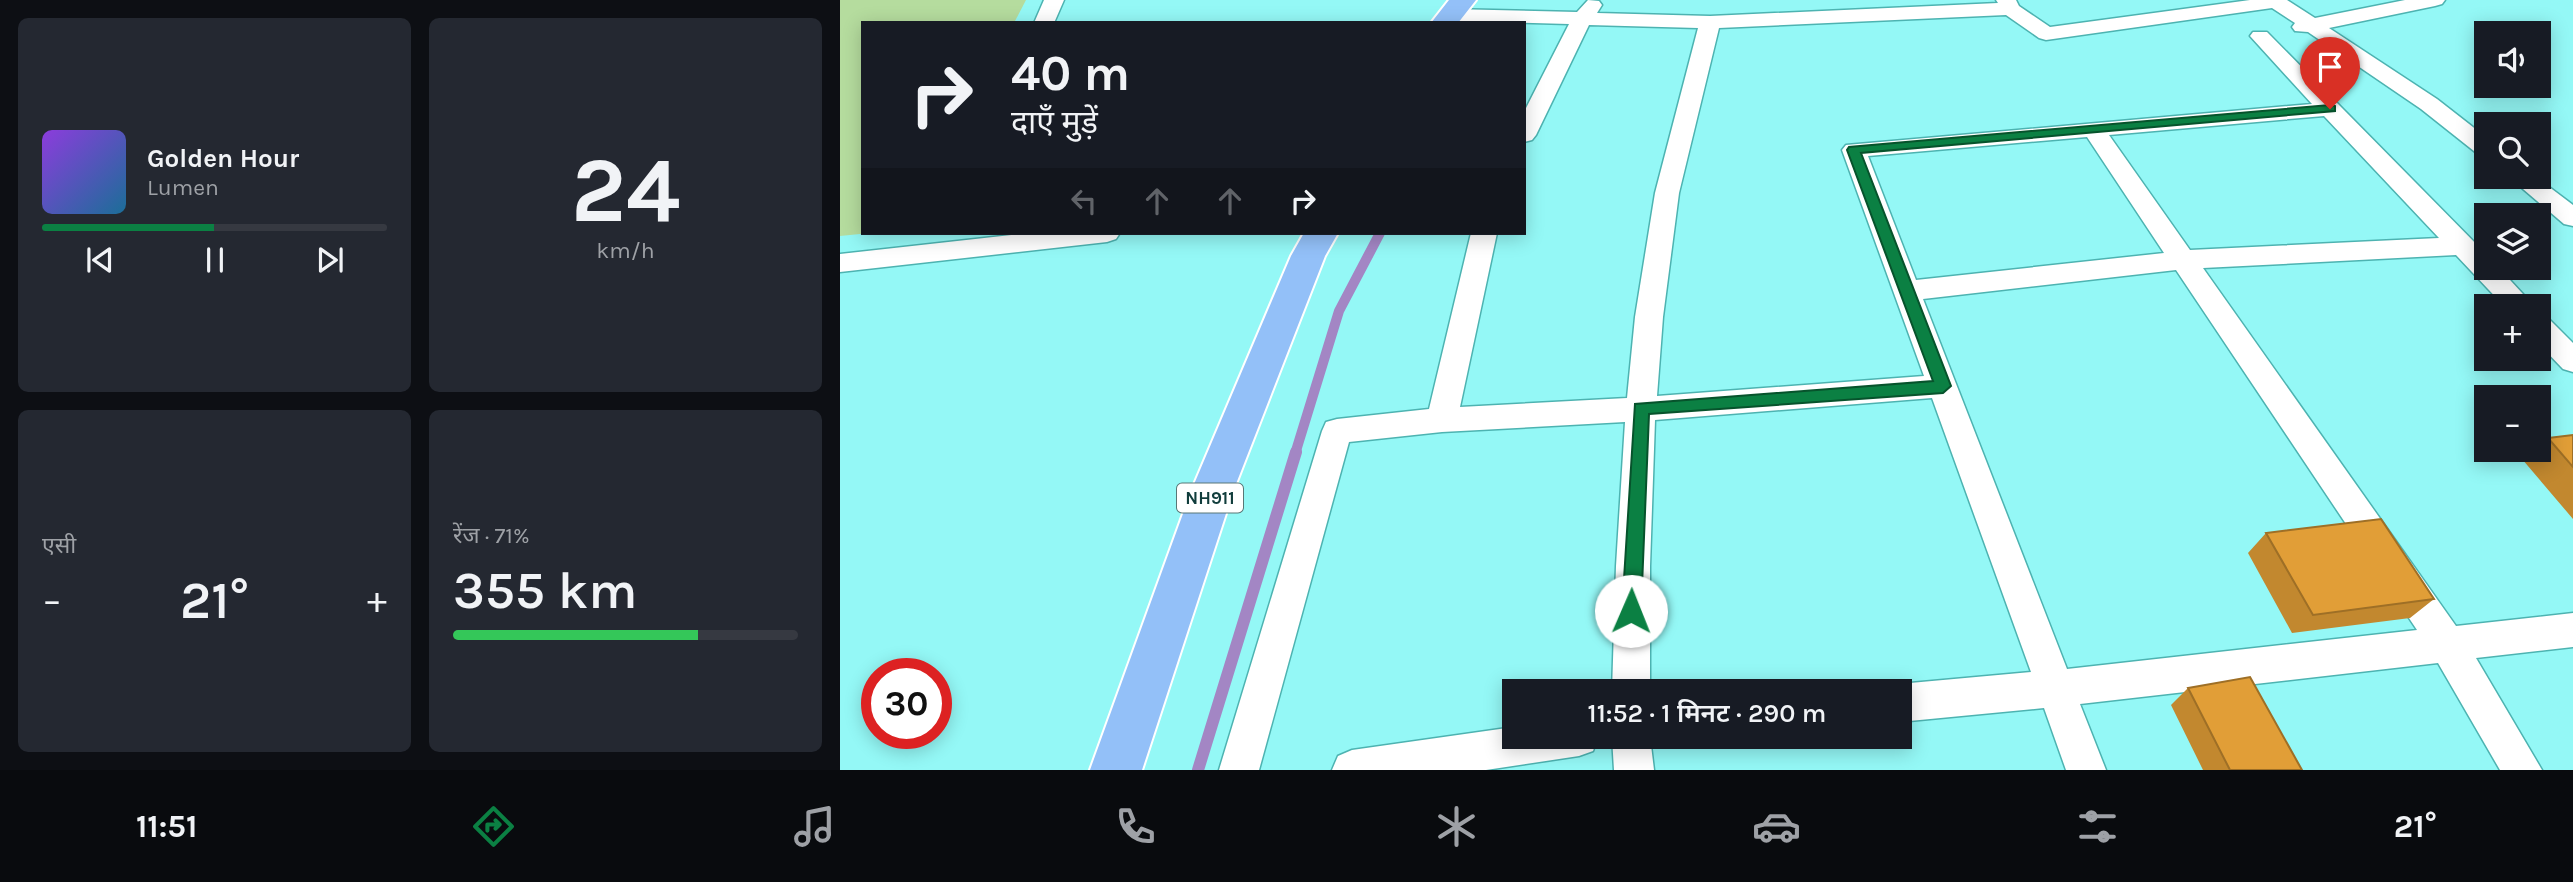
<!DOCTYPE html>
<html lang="hi">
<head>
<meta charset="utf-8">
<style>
	:root { --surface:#171b24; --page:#242831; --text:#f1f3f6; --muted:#9ea1a6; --line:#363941; --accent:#0b8043 }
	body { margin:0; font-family:Karla,"Noto Sans Devanagari",sans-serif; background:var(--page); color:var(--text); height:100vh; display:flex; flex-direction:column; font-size:26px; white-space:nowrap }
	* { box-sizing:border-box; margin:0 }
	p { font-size:23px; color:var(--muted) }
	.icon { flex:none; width:38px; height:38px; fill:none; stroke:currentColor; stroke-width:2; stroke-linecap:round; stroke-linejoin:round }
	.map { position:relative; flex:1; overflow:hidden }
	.details { display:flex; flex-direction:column; gap:18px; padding:18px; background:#0d0f14; width:840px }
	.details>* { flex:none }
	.banner { position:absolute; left:21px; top:21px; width:665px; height:214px; border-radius:0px; box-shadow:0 4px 18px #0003; background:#171b24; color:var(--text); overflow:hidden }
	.tools { position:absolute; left:1634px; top:21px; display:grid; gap:14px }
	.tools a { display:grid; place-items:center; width:77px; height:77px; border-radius:0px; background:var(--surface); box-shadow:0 4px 18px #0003; font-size:35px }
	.speed { position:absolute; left:21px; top:658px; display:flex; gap:14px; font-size:35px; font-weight:700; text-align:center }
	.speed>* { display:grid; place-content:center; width:91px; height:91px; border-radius:50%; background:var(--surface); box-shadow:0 4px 18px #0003; line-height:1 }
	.speed .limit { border:10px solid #d22; background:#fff; color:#111 }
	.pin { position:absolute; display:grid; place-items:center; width:60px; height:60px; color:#fff; margin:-72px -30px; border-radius:50% 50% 50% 0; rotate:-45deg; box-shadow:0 0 7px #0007 }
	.pin .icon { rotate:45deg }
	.me { position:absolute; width:77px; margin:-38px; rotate:1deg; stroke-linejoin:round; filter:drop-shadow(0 0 5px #0008) }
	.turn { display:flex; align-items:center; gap:24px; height:147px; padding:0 35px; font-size:32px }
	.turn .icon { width:91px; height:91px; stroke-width:2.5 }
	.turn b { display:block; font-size:49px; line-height:60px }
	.lanes { display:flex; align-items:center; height:66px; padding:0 35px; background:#0003; justify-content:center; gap:35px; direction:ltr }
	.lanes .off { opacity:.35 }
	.big { font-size:52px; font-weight:600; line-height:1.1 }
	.details .card { flex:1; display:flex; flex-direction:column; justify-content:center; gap:10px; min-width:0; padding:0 24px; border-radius:10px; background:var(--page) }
	.details .dial { align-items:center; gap:0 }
	.dial b { font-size:91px; line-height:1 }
	.song { display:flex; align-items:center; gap:21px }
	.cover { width:84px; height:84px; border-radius:10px; background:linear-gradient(135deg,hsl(270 70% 55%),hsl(200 70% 35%)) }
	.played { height:7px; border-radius:4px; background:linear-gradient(90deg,var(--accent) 50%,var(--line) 50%) }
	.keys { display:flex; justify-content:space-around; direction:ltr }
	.heat { display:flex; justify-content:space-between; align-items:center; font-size:38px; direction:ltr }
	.charge { height:10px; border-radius:5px; background:linear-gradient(90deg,#34c759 71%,var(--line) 0) }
	.details .tiles { flex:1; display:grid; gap:18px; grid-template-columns:repeat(2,1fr) }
	.trip { position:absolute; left:662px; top:679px; width:410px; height:70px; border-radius:0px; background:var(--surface); box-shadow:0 4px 18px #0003; font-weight:600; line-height:70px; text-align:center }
	.menu { display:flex; height:112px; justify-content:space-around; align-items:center; background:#090b0e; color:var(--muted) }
	.menu .icon { width:49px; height:49px }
	.menu .on { color:var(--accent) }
	.menu b { font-size:32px; color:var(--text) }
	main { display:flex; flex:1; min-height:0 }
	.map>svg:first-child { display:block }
	.green { fill:#b5dc9e }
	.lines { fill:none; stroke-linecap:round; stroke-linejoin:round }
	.stream-far1 { stroke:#a386c4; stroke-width:10 }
	.stream { stroke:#a386c4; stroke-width:12 }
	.minor-casing { stroke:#4db3b1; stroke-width:3 }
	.trunk-casing { stroke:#fff; stroke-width:4 }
	.minor { fill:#fff; fill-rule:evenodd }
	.trunk { fill:#93c0f8; fill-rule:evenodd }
	.wall { fill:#c2882f }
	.building { fill:#e19e37; stroke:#9e6f26; stroke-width:2 }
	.route { fill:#0b8043; stroke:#07532c; stroke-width:2 }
	.labels { text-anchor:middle; stroke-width:7; stroke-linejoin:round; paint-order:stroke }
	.shield { fill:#fff; stroke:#587776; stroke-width:2 }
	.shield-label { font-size:18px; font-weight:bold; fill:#113d3c }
</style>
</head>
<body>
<main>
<section class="details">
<div class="tiles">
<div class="card">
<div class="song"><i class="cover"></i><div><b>Golden Hour</b><p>Lumen</p></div></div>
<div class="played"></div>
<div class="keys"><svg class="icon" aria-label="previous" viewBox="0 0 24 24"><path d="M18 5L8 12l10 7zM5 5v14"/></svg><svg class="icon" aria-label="pause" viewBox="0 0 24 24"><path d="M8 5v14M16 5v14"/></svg><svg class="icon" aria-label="next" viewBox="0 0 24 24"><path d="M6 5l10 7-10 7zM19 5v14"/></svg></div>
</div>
<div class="card dial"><b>24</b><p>km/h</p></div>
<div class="card"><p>एसी</p>
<div class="heat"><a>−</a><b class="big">21°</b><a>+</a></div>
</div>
<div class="card"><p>रेंज · 71%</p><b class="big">355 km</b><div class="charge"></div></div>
</div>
</section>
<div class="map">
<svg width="1733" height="770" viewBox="0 0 1733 770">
	<rect width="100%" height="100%" fill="#94f8f6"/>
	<path class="green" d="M0,0h186l-12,23h-151v210h7l-30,3z"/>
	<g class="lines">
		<path class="stream-far1" d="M455,454l44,-143 41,-78"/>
		<path class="stream" d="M358,770l98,-318"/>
		<g class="minor-casing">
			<path id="minor" d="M204,0h20l-10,23h-20z
				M748,0l11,1 3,4 -5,8 113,3 288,-13 -2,-3h20l3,6 31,21 200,-27h37l28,18 90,-18h40l-3,4 -7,2 -106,22 108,71 50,39v19l-8,-2 -58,-46 -113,-77 -13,-1 -3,-4 3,-4 -23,-15 -226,32 -7,-2 -33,-23 -287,13 -40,165 -16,124 -6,79 267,-20 -82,-226 4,-5 466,-41 -62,-68 3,-4h14l220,223v13h12l35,38h-30l-48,-51 -253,13 253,358 117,-13v34l-97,11 66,112h-42l-62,-107 -358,41 26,66h-40l-22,-62 -145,14v-31h-14l14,-7 132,-12 -99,-274 -277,22 -5,146v125h-38l4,-125 9,-144 -183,10 -93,10 -90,328h-40l103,-339 4,-9 11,-3 92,-10 42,-176h26l-37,174 167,-9 8,-81 20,-124 43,-165 -109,-3 -53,110 -4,5 -8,2v-30l45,-88 -119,-3 -7,-2 -3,-4 3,-4 7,-2 127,3zM1484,116l115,122 -249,12 -81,-115zM1247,137l77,116 -248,27 -48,-124zM1336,270l241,360 -350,39 -144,-370z
				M1669,177h27l37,28v21l-9,-2z
				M190,233h90l-4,6 -9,3 -267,30v-18z
				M1699,316l10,3 24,24v29l-10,-3 -24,-25z
				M674,727v10h84l-5,14 -14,5 -93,14h-154l6,-14 14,-6z
				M772,737h38l4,33h-40z"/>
		</g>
		<g class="trunk-casing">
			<path id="trunk" d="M609,0h27l-18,23h-27z
				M464,233h34l-13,23 -91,233 -92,281h-52l102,-281 99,-233z"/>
		</g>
		<use href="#minor" class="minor"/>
		<use href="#trunk" class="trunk"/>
	</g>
	<path class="wall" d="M1733,435v84l-51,-60 12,-9h5v-5l9,-7z
		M1426,533l168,66 -24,19 -118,15 -44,-80z
		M1348,688l114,82h-99l-32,-65z"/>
	<path class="building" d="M1733,435v32l-25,-29z
		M1541,519l53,80 -121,16 -47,-82z
		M1410,677l52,93h-72l-42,-82z"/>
	<path class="route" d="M1490,105l5,1v5l-474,42 90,233 -8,7 -294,21 -8,197 -3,6 -7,3 -7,-3 -2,-6 13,-207 298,-23 -86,-231 2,-3z"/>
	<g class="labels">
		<rect class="shield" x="337" y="483.5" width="66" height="29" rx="5"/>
		<g class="shield-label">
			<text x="370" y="504">NH911</text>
		</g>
	</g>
</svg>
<div class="tools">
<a><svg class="icon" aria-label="sound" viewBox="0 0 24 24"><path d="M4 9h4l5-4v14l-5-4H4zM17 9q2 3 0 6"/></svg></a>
<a><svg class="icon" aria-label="search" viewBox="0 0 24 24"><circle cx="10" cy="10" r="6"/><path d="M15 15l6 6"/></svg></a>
<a><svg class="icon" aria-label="layers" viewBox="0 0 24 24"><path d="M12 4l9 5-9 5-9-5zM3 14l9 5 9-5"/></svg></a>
<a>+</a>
<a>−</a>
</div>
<div class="speed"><div class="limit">30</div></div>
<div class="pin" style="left:1490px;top:109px;background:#d93025"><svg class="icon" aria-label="arrive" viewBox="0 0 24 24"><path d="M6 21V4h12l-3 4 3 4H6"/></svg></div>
<svg class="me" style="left:791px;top:611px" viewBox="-20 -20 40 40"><circle r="19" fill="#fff"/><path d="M0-13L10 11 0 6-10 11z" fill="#0b8043"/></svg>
<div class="trip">11:52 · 1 मिनट · 290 m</div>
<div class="banner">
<div class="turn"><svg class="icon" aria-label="right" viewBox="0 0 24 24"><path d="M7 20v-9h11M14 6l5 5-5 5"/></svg><div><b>40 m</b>दाएँ मुड़ें</div></div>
<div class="lanes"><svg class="icon off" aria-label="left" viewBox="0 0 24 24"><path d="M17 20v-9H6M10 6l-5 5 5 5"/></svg><svg class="icon off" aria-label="ahead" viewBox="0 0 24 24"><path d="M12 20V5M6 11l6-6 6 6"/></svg><svg class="icon off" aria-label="ahead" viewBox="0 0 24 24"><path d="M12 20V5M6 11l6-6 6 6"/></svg><svg class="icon" aria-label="right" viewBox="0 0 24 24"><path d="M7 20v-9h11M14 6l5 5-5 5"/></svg></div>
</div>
</div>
</main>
<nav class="menu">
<b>11:51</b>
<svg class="icon on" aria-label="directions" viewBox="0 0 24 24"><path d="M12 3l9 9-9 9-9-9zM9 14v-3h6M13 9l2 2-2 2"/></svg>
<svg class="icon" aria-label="music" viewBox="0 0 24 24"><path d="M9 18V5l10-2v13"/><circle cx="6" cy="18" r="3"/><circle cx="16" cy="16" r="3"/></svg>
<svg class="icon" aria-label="phone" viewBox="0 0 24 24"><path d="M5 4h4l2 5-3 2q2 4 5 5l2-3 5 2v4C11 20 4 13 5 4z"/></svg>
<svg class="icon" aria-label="climate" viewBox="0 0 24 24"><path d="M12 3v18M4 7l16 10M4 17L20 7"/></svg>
<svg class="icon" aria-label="car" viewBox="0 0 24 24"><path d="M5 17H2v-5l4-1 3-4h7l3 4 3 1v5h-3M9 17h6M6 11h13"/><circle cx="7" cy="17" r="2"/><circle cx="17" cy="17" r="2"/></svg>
<svg class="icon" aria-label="filters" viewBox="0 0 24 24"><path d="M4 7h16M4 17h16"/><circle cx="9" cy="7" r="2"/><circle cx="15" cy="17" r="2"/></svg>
<b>21°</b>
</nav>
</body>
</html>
